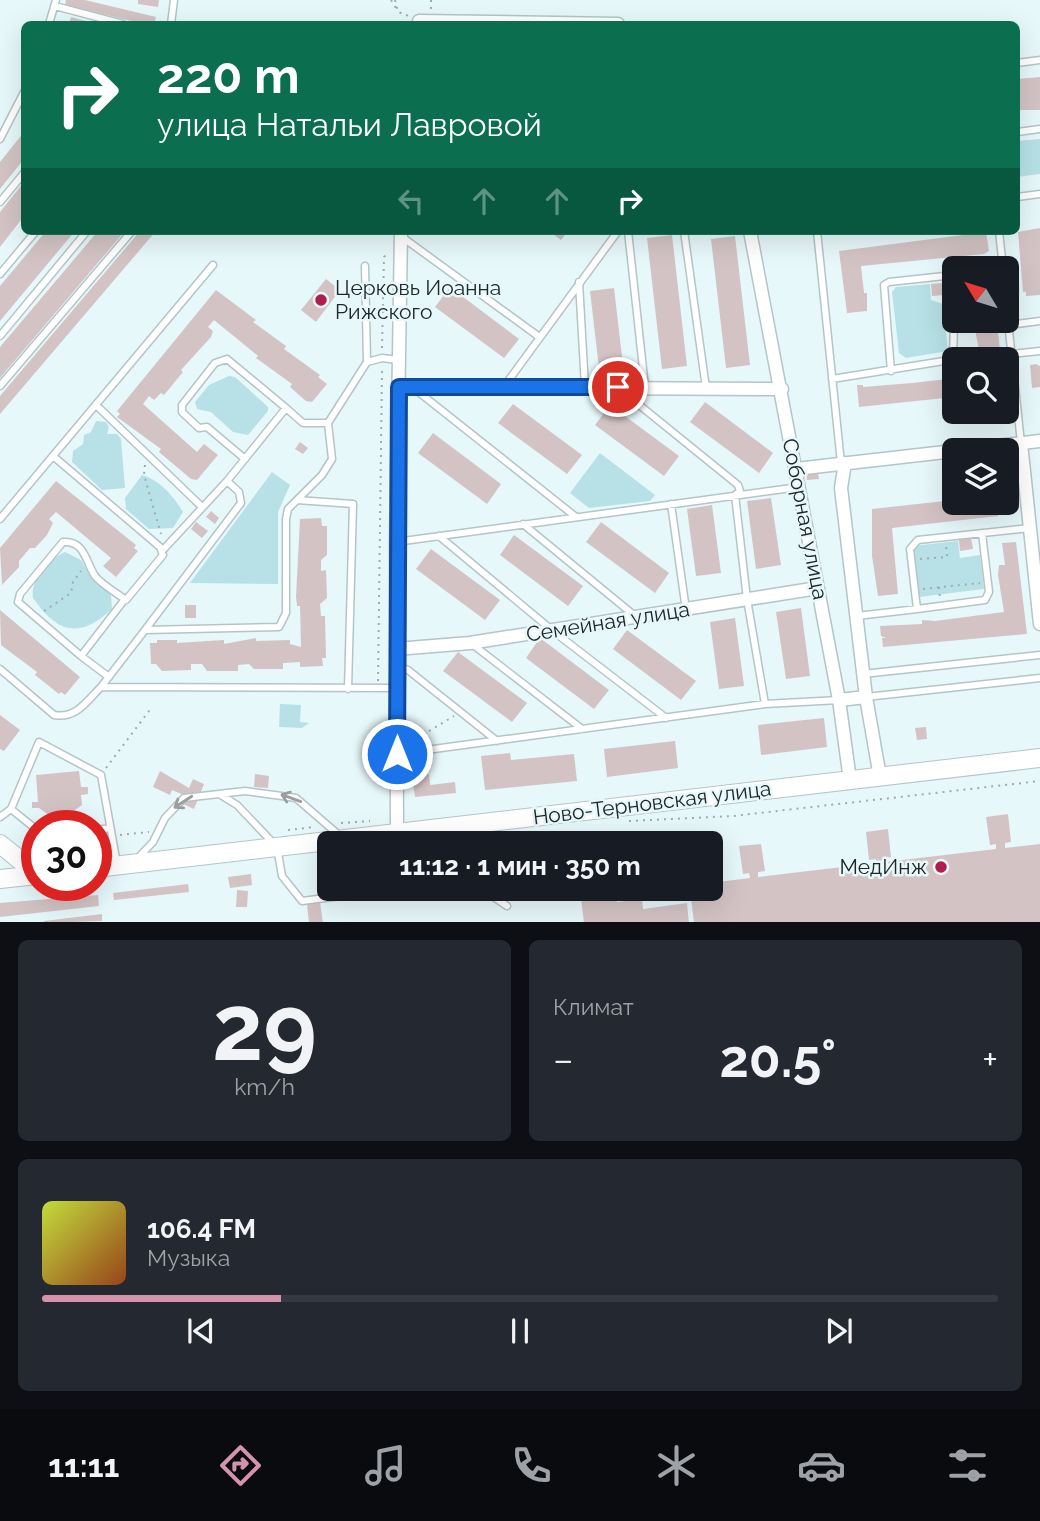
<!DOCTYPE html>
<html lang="ru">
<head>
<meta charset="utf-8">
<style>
	:root { --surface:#171b24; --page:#242831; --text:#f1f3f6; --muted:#9ea1a6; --line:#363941; --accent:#d493ab }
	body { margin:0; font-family:Raleway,sans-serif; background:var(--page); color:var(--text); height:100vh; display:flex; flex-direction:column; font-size:26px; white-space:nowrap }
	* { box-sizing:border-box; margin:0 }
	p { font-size:23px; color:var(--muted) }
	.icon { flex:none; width:38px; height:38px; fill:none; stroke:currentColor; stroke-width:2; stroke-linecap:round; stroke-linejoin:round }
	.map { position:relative; height:922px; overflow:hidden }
	.side { display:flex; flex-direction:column; gap:18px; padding:18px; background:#0d0f14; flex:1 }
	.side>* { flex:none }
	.hud { position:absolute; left:21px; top:21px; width:999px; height:214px; border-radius:10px; box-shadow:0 7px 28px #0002; background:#0b6e4f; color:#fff; overflow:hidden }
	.needle { width:46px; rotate:308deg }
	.tools { position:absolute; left:942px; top:256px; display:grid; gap:14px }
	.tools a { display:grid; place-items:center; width:77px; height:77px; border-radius:10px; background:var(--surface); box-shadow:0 7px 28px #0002; font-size:35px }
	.speed { position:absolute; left:21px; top:810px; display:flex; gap:14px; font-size:35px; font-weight:700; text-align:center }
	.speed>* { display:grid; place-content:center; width:91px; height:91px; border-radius:50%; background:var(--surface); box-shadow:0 7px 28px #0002; line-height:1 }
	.speed .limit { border:10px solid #d22; background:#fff; color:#111 }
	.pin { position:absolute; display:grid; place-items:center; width:60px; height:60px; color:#fff; margin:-30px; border:4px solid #fff; border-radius:50%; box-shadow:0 2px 7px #0007 }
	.me { position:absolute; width:77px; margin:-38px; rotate:0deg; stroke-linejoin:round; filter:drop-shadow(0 0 5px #0008) }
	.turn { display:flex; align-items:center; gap:24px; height:147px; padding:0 21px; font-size:32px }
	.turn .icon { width:91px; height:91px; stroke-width:2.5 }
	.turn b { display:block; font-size:49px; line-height:60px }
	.lanes { display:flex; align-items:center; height:66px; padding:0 21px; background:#0003; justify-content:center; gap:35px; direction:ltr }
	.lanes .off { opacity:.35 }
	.big { font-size:52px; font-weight:700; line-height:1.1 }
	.side .tile { flex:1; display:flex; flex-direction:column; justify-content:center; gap:10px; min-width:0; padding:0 24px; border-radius:10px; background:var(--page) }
	.side .dial { align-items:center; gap:0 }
	.dial b { font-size:91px; line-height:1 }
	.song { display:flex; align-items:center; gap:21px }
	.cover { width:84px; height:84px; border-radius:10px; background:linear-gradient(135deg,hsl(70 70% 55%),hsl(20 70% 35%)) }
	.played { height:7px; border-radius:4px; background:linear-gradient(90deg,var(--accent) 25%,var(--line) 25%) }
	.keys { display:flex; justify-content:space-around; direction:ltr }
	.heat { display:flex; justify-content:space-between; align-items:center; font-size:38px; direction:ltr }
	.side .tiles { flex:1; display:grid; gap:18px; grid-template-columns:1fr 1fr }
	.tile:last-child { grid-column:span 2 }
	.trip { position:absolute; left:317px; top:831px; width:406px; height:70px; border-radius:10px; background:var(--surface); box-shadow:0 7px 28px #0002; font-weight:700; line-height:70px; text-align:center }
	.menu { display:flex; height:112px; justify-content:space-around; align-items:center; background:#090b0e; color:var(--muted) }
	.menu .icon { width:49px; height:49px }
	.menu .selected { color:var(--accent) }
	.menu b { font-size:32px; color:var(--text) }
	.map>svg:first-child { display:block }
	.green { fill:#b7e1e6 }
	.building { fill:#d3c3c5 }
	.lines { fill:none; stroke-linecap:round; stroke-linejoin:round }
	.lane-casing { stroke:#b4c5c7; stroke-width:9 }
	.street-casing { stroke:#b4c5c7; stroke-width:15 }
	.secondary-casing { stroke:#b4c5c7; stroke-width:20 }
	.path { stroke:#9facae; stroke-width:2; stroke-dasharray:2 5; stroke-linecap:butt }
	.lane { stroke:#fff; stroke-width:6 }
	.street { stroke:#fff; stroke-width:12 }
	.secondary { stroke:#fff; stroke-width:18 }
	.oneway { stroke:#9b9e9e }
	.route-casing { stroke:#114b97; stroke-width:18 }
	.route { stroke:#1a73e8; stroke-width:12 }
	.poi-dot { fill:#b01e4f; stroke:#e7f8fa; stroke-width:2.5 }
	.labels { text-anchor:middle; stroke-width:5; stroke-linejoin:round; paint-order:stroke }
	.poi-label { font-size:21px; fill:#212728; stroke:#e7f8fa; text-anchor:start }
	.street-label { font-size:21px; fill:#212728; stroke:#e7f8fa }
</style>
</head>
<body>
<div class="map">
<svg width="1040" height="923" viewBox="0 0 1040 923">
	<rect width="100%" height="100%" fill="#e7f8fa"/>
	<path class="green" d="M1040,139v35l-23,3v-36z
		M930,284l1,16 12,4 5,47 -42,7 -7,-5 -7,-61 4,-5z
		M229,376l6,1 33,30v4l-20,24 -15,-3 -22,-20 -14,-3 -2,-7 14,-17z
		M96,421l10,1 3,5 -2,7h10l4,5 4,49 -23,2 -30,-28 1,-11 10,-7 1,-9 7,-3z
		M600,453l55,42 -5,6 -61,7 -19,-15z
		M272,472l18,13 -12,27v72l-88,-1z
		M142,475c18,5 32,22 41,37l-10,16 -24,1 -23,-20 -1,-11z
		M958,541l2,17 20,-3 4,34 -65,8 -6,-51z
		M65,552l16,8 11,19 19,16 1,14c-33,30 -54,25 -79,-11 -3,-19 17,-39 32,-46z
		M280,704l21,1 -1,17 9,1 -7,5 -23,-1z"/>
	<path class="building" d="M66,0h19l71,17 -2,7h-10l-79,-19z
		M138,0h21l-1,7 -20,-3z
		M71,17l26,7h-28z
		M1040,77v33h-23v-31z
		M24,132v27l-24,30v-27z
		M24,182v34l-24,31v-35z
		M1040,228v67l-14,1v-4h-3l-5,-60z
		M46,231h29l-75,90v-35z
		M98,231h27l-125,147v-31z
		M140,231h16l-156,183v-18z
		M549,231h19l-7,9z
		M986,232l3,19 -5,3 -123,12 3,27h3v18l-20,2 -8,-62z
		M672,235l15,131 -25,3 -15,-131z
		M735,236l15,129 -24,3 -15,-129z
		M326,279l14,11 -24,32 -15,-12z
		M943,283l2,12 -13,1 -1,-12z
		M450,287l69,52 -15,19 -69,-51z
		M614,288l9,77 -24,3 -9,-77z
		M216,290l40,30 -3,2 33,24 -2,3 36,26 -2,2 9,7 -15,18 -6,-1 -16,-14 2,-3 -36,-26 2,-2 -44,-36 -6,7 5,4 -2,6 -30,33 2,2 -19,23 -3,-2 -7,7 -5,-4 -6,8 54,48 7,-8 14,11 -21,25 -6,-1 -32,-27 2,-3 -44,-32 3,-3 -3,-3z
		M981,320l16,3 4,36h-20l-5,-24 1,-10h5z
		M1036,364l4,2v21l-8,1 -2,-23z
		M948,376h6v21l-95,10 -2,-22h6v2l49,-4 36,-4z
		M705,402l68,51 -14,20 -69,-51z
		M513,404l69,51 -15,19 -69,-51z
		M610,405l69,51 -15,20 -69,-51z
		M433,433l68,51 -14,20 -69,-51z
		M300,442l8,6 -5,6 -8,-5z
		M818,473l1,6 -12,1 -1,-6z
		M56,481l80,64 -2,3 4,3 -22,26 -13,-11 8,-8 -55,-46 -7,7 4,4 -6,12 -12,13h-5l-11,13v6l-17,18 -2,-37z
		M771,498l10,67 -25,4 -9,-68z
		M954,500l43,2 1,14 -106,12 6,66 -20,2 -6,-40v-47z
		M712,505l9,68 -25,3 -9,-67z
		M211,511l8,7 -4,6 -9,-7z
		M321,518l1,8h5v29l-6,5v11l5,-1 1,28 -7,6 1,12h4l1,42h-4l1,8 -23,1v-5l-17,1v6h-29l-5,-5 -11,1v6h-31l-5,-7h-11v6l-29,1 -6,-7h-5l-1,-21h7v-3h20v3l47,-3v4l32,-6v3l34,-1v4l11,3 -1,-41h-3l-1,-9 4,-78z
		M196,522l12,9 -6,7 -11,-9z
		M601,522l68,51 -14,20 -69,-51z
		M514,535l69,51 -15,20 -68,-51z
		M971,538l2,11 -13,2 -1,-11z
		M1016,542l11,92 -144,13 -1,-9h4l-5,-2 -1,-10 42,-2v-4l13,1 69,-9 -6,-37 1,-10h6l-3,-22z
		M431,549l69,51 -15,20 -69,-51z
		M185,605h11v13h-11z
		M801,608l9,68 -24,3 -10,-67z
		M0,610l80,67 -15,18 -4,-3 -2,2 -24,-19 2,-3 -36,-27z
		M735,618l9,68 -25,3 -9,-67z
		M627,630l69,51 -15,19 -68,-51z
		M540,638l69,52 -15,19 -68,-51z
		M458,652l69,51 -15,19 -69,-51z
		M0,715l20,15 -16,21 -4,-2z
		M824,718l3,29 -66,8 -3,-30z
		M926,727l1,12 -10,1 -2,-12z
		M675,741l3,27 -71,9 -3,-28z
		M510,753l1,7 63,-6 3,27 -92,9 -4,-34z
		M79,771l2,16h7v7l-7,1 1,10 -17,12 1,9h-15l-1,-10 -11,-8h-7v-6h6l-2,-27z
		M160,771l29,17 4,-9 11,5 -10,25 -11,-5 3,-8 -14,-6 -2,5 -17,-8z
		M255,774l14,2 -1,12 -14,-1z
		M429,774l1,11 25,-3 1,11 -41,4 -3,-21z
		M1008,814l3,28 -6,1v5l35,-4v79h-346l-4,-34h20v-6l40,-5 -1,-5 -6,1 -4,-28 22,-2 4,27 -7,1v5l118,-14v-4l-7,1 -3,-28 22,-3 3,28 -7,1 1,4 111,-13v-5l-6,1 -4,-28z
		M251,874l1,11 -22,3 -2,-11z
		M188,884l1,8 -75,8 -1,-7z
		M580,889h35l2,13 25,-3 1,10 44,-6 2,20h-105z
		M237,890l11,1 -1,16h-11z
		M98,895l1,11 -99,11v-14z
		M320,902l3,21h-14l-2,-19z
		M102,914v7l-58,2v-2z"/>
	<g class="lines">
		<g class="lane-casing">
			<path id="lane" d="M55,6l68,18
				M49,24l7,-24
				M171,24l3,-24
				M1017,63l23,-3
				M1017,132l23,-3
				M0,139l24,-47
				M1017,197l23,-3
				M0,202l24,-29
				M628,231l17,156
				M684,231l22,157
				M817,231l24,232
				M999,231l4,37
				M402,237l136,99
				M365,266l2,96 15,-4 16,2
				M0,274l36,-43
				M579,282l6,105
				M1006,303l15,140
				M1009,325l31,-4
				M0,336l87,-105
				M1012,354l28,-3
				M891,371l-7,-86 5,-3 65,-7
				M832,379l118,-19c8,-12 0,-64 3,-84
				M0,386l132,-155
				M503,388l115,-157
				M416,390l160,127
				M622,391l116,94 2,6 -5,4 12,104 18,105
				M96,405l106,102
				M53,456l107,91 3,8 -37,45c-9,-7 -24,-15 -31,-24 -9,-13 -10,-36 -32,-34l-43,52 -2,8 63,54 44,-57
				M245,459l-38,-32 -8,1 -17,-16v-7l33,-42 12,-4 59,49
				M297,500l25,-25 10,-16 -4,-36 39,-61
				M671,504l15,106
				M0,519l213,-254
				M523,524l112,92
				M439,536l114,95 113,87
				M396,542l403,-55
				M162,551l65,-70
				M917,609l68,-9 4,-8 -7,-59
				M857,616l60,-7 -7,-60 8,-9 112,-12
				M145,630l96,-127 -2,-11 -12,-11 59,-73 17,15h25
				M472,644l110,85
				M81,656l28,21
				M397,665l11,5 89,71
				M0,669l54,46c22,4 32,-13 47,-28
				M863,674l177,-19
				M348,689l5,-185 -56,-4 -9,9 -2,10v94l-7,14 -134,3 -44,57 295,1
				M866,697l174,-19
				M397,754l368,-50 74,-4
				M219,794l26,-3 51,7 44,38
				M0,817l11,-8
				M37,830l-26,-21 28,-67 62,33 16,89
				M96,830l14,-2
				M136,860l17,-18 12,-24 19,-20 35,-4 18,11 40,42 5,29 20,25 39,-5 3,-7
				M482,889l25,17"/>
		</g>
		<g class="street-casing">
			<path id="street" d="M419,24v-3l199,3
				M750,231l89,469 27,-3 14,80
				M399,387l383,2
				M1021,443l19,181
				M961,450l79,-9
				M845,463l-4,25 25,209
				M796,469l158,-18
				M396,649l74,-6 348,-55
				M839,700l11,80
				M397,832l-1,-290 5,-311"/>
		</g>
		<g class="secondary-casing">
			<path id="secondary" d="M0,844l37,30
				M96,868l944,-110
				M0,879l37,-4"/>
		</g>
		<path class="path" d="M391,0l5,8
			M395,0l3,12 11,4
			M431,0v9
			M382,348l2,-91 3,-3
			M145,465l-1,10 17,59
			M920,559l27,-2 -1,-13
			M939,587l1,11
			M923,589l57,-6
			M44,611l27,-18 2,-11 8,-11
			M378,681l4,-313
			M411,742l43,-26
			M106,768l46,-61
			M629,821l104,-5 307,-35
			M341,823l29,-2
			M288,830l26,-3
			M120,835l29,-3
			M96,852l10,-1"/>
		<use href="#lane" class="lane"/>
		<use href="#street" class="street"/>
		<use href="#secondary" class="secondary"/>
	</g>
	<defs><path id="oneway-shaft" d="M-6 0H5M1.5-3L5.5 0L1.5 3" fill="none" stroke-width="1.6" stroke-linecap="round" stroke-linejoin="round" transform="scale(1.75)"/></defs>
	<g class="oneway">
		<use href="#oneway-shaft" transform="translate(291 798) rotate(-160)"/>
		<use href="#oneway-shaft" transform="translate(183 802) rotate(147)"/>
	</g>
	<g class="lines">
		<g class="route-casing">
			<path id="route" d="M397,754l2,-367h219"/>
		</g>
		<use href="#route" class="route"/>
	</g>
	<g class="poi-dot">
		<circle cx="321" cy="300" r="7"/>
		<circle cx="941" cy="867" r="7"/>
	</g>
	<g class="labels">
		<g class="poi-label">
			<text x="335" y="295">Церковь Иоанна<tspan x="335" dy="24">Рижского</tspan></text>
			<text x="927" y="874" text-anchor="end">МедИнж</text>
		</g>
		<g class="street-label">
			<text transform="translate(805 519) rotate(79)" y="7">Соборная улица</text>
			<text transform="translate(608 622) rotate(-9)" y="7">Семейная улица</text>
			<text transform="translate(652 803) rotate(-7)" y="7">Ново-Терновская улица</text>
		</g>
	</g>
</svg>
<div class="tools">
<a><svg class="needle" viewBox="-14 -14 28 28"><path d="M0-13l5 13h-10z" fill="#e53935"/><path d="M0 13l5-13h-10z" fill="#9ea1a6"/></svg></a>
<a><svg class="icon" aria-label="search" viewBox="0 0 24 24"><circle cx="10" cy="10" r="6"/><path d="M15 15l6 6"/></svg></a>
<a><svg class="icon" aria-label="layers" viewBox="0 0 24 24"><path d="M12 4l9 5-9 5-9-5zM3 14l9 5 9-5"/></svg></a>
</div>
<div class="speed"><div class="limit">30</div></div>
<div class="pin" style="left:618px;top:387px;background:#d93025"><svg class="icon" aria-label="arrive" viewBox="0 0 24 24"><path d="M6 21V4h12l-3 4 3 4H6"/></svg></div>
<svg class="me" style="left:397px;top:754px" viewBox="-20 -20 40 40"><circle r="17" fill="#1a73e8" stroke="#fff" stroke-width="3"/><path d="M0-11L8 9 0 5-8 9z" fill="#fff"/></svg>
<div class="trip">11:12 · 1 мин · 350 m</div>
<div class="hud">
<div class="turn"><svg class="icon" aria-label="right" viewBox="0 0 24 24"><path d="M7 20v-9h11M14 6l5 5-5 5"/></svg><div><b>220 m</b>улица Натальи Лавровой</div></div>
<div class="lanes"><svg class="icon off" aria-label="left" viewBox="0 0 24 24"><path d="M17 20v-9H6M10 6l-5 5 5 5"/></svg><svg class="icon off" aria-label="ahead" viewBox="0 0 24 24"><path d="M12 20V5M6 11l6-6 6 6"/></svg><svg class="icon off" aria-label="ahead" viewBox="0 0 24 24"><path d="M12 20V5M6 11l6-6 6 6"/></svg><svg class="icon" aria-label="right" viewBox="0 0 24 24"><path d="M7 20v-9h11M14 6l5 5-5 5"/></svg></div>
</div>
</div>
<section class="side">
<div class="tiles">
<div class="tile dial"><b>29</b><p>km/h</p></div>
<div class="tile"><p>Климат</p>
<div class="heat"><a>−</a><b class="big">20.5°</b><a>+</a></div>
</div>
<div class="tile">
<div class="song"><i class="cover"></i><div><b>106.4 FM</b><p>Музыка</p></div></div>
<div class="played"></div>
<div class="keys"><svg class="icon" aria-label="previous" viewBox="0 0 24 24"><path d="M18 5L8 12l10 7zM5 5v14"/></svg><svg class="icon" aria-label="pause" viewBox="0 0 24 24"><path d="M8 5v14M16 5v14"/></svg><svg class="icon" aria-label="next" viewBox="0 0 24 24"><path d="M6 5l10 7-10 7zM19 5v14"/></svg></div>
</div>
</div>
</section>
<nav class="menu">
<b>11:11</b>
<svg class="icon selected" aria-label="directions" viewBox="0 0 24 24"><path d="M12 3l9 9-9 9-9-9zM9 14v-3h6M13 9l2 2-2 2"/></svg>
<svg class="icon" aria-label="music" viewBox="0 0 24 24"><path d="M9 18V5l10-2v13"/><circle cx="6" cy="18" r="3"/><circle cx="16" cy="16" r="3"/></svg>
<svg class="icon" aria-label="phone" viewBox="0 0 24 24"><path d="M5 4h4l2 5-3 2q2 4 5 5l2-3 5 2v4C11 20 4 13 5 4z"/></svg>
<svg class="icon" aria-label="climate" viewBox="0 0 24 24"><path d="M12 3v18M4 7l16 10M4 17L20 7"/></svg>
<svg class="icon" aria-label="car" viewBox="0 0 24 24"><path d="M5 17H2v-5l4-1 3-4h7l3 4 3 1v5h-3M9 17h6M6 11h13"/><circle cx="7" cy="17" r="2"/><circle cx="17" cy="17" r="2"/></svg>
<svg class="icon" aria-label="filters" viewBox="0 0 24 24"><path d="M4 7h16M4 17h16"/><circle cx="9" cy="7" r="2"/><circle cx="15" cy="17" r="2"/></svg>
</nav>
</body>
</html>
